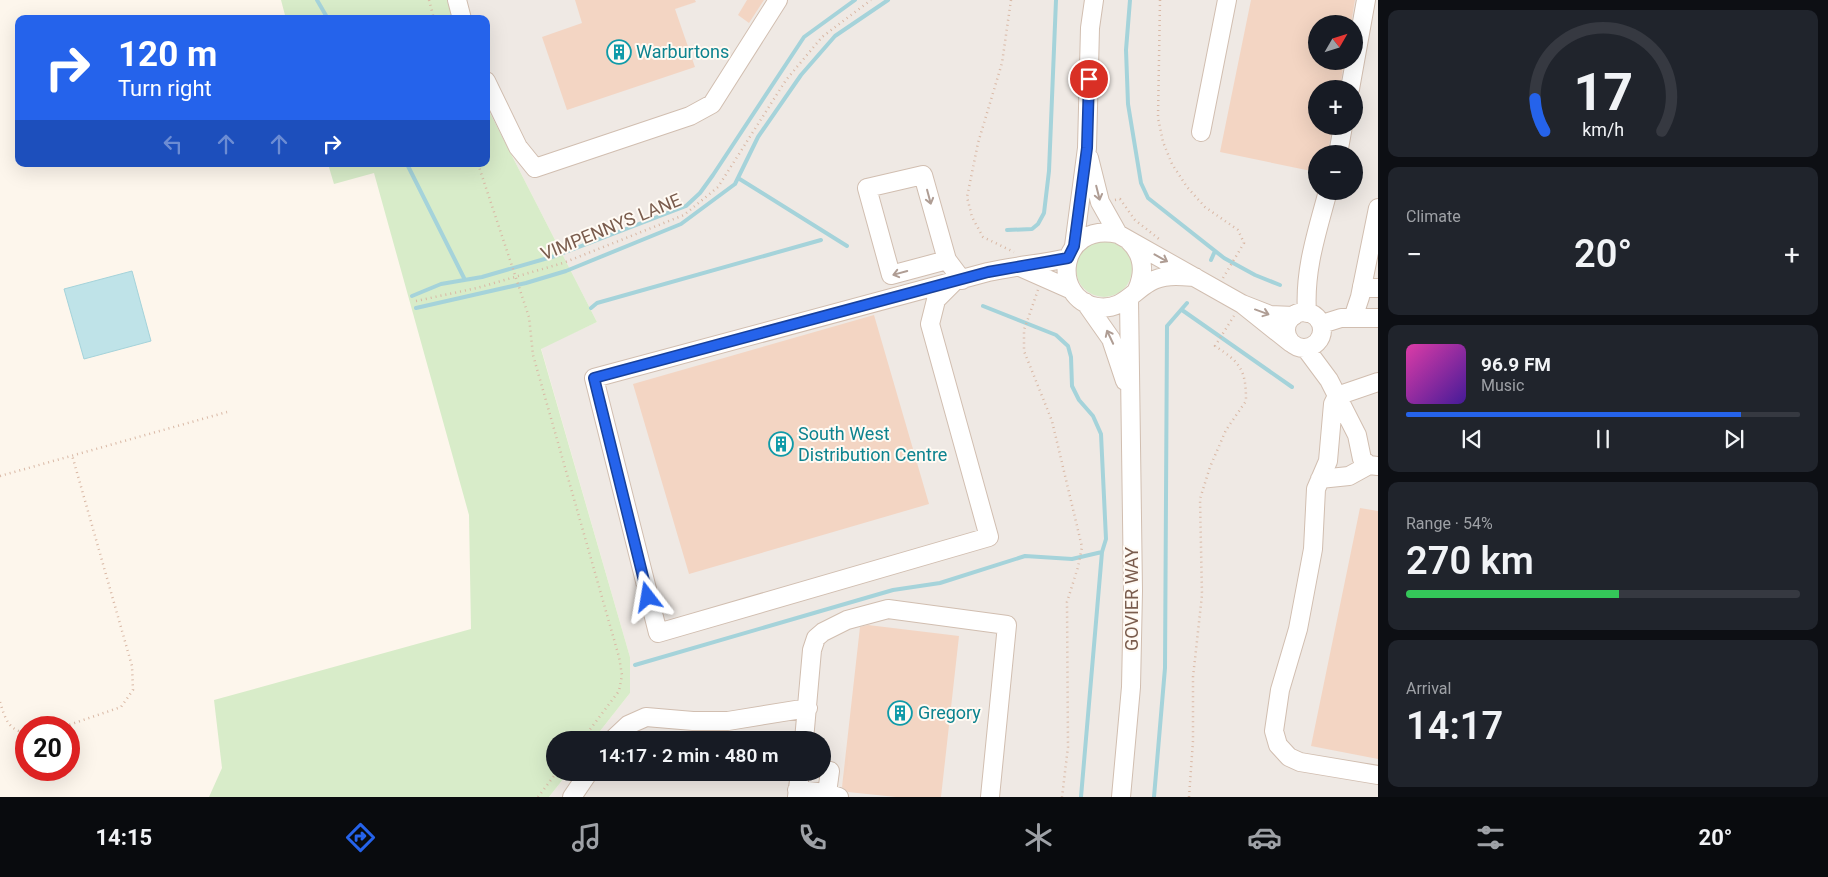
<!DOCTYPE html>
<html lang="en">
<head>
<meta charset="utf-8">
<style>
	:root { --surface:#171b24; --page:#20242c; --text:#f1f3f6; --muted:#9ea1a6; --line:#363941; --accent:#2563eb }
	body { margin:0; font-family:Roboto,sans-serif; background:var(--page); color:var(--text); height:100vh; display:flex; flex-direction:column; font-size:19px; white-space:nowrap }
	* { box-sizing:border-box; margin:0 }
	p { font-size:16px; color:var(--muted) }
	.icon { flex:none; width:28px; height:28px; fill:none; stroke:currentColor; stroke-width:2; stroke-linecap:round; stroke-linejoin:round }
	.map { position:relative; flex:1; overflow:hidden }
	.side { display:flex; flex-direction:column; gap:10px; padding:10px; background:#0d0f14; width:450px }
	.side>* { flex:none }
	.top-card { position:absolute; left:15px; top:15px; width:475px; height:152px; border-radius:10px; box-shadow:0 5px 20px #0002; background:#2563eb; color:#fff; overflow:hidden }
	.needle { width:32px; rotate:51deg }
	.tools { position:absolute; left:1308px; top:15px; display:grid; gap:10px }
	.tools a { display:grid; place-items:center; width:55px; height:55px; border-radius:50%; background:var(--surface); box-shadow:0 5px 20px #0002; font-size:25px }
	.speed { position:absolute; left:15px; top:716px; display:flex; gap:10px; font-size:25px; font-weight:700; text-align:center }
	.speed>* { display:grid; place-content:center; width:65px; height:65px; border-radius:50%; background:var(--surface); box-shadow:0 5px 20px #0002; line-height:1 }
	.speed .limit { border:8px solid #d22; background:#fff; color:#111 }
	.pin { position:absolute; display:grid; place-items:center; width:42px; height:42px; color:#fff; margin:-21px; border:2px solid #fff; border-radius:50%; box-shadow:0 1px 5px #0007 }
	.me { position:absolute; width:55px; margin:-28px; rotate:346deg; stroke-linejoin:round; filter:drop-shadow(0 0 4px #0008) }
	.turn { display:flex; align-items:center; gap:18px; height:105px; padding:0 20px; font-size:22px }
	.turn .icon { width:65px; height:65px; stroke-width:2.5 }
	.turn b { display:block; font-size:35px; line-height:42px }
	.lanes { display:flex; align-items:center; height:48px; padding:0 20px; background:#0003; justify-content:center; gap:25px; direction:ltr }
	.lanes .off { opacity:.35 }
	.big { font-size:38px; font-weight:600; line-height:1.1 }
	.side .tile { flex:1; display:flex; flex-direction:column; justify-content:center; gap:8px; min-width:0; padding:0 18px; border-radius:10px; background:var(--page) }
	.side .dial { align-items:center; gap:0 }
	.dial svg { height:130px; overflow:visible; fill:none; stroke:var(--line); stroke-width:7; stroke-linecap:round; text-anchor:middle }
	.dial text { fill:var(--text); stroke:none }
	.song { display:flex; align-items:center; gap:15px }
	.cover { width:60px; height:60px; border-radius:8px; background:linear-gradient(135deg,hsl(320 70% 55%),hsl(260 70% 35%)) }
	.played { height:5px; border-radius:2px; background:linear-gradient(90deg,var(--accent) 85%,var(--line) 85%) }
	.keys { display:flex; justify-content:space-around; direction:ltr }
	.heat { display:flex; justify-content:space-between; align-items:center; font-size:28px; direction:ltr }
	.charge { height:8px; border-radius:4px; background:linear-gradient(90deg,#34c759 54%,var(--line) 0) }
	.trip { position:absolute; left:546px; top:731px; width:285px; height:50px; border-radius:25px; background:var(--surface); box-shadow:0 5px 20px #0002; font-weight:600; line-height:50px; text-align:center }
	.menu { display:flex; height:80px; justify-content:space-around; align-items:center; background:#090b0e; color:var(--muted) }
	.menu .icon { width:35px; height:35px }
	.menu .current { color:var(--accent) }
	.menu b { font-size:22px; color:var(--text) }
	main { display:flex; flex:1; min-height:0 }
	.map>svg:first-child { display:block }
	.industrial { fill:#efe9e4; fill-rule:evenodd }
	.green { fill:#d8ecc9 }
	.water { fill:#bfe3e8; stroke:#a5d3da }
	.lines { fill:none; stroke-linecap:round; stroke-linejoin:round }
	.stream { stroke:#a5d3da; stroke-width:4 }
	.building { fill:#f3d5c3 }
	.minor-casing { stroke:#d1beb0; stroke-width:20 }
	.path { stroke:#d9b8a5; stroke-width:2.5; stroke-dasharray:1 4; stroke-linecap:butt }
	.minor { stroke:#fff; stroke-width:18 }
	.oneway { stroke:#af9d94 }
	.route-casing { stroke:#184099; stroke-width:12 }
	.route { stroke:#2563eb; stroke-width:9 }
	.labels { text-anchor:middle; stroke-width:4; stroke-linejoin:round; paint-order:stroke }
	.culture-label { font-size:18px; fill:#0d838f; stroke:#fffaf3; text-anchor:start }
	.street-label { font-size:18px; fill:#7a5c4d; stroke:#fffaf3 }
</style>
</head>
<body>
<main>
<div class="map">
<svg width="1378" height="797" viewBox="0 0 1378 797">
	<rect width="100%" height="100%" fill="#fdf6ec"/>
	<path class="industrial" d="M447,0h931v797h-829l19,-24 254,-1v-32h-229l37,-47v-36l-89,-309 56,-26 -111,-217v-86h-33zM1316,24h38v37h-38zM1316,89h38v37h-38zM1316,154h38v37h-38z"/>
	<path class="green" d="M281,0h166l6,19h-167z
		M486,105l111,217 -56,27 89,308v36l-37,47h-38v32l13,1 -19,24h-340l13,-29 -8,-68 257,-71 -2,-114 -95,-342 -40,11 -6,-20h158z
		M1076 269a28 28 0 1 1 56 0a28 28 0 1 1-56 0Z"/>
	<path class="water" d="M132,271l19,70 -67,18 -20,-70z"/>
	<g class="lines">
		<path class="stream" d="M317,0l11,19
			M1130,0l-4,50 2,54 13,79 7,15 76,60 31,17 25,10
			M407,164l58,116
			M738,178l109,68
			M1007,230l25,-1 6,-5 6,-11 5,-42 7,-171
			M1211,260l4,-9
			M412,296l29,-12 41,-7 73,-21 131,-50 14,-13 13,-18 91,-138 51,-37
			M983,306l73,29 12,11 3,11 1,29 7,14 14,16 8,18 5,105 -4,13 -21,245
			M416,308l110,-25 40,-12 115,-47 54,-40 23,-47 43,-62 34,-39 53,-36
			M591,308l6,-5 224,-63
			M1182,310l110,77
			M635,665l258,-75 47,-7 85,-27 47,3 30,-7
			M1154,797l11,-129 2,-342 20,-23"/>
	</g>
	<path class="building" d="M575,0h120l1,2 -21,7 20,58 -128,43 -25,-73 40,-14z
		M747,0h17l-15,23 -11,-8z
		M1251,0h104l-4,24h-35v37h28l-4,28h-24v37h16l-4,28h-12v18l-96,-20z
		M874,315l55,189 -240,70 -56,-190z
		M1360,508l18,3v248l-67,-13z
		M868,625l91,11 -18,161h-45l-48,-5 -6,-5 18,-160z"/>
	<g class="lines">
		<g class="minor-casing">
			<path id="minor" d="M457,0l5,19
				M486,81l32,66 17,21 155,-52 22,-12 66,-104
				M1350,89l16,-89
				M1201,132l26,-132
				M1338,154l5,-28
				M1089,158l11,44 18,32
				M1129,241c15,14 16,31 8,49
				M1074,246l13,-98 3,-120 4,-28
				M947,260l-56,15 -24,-87 56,-13 24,85 15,20
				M1020,267l52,23
				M1195,277c-15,-1 -31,-3 -45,5 -18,10 -28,29 -53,25 -47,-8 -39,-86 21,-73l124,70
				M954,282l-18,18 -6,24 59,213 -331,96 -64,-255 394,-106c27,-6 53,-8 80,-14
				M1362,286l16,2
				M1085,302l26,37 14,42
				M1286 330a18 18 0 1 1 36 0a18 18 0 1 1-36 0Z
				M1307,313c-3,-43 10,-81 21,-122
				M1353,318l7,-21 18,-89
				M1322,324l19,-6h37
				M1291,343l-49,-39 28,11 24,1
				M1306,349l23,31 28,55 5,24 7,6 9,1
				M1378,382l-41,14 -4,8 -5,57 -12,28 -3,60 -15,80 -18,61 -6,41 4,14 11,12 11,5 78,13
				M1320,479l29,-3 20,-11
				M612,740l16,-15 18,-8 47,4h35l80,-13
				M804,740l8,-90 4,-12 7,-6 24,-12 41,-11 119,16 -17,172
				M797,790l30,3 12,4
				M827,793l3,-22
				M572,797l17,-25
				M797,797l3,-25
				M1121,797l10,-110 2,-96 -4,-292"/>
		</g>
		<path class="path" d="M429,0l5,19
			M1011,0l-9,63 -24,80 -11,54 5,20 11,20 31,15
			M1160,0l-2,118 5,24 9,22 15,23 18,20 33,23 6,13 -21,35
			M478,164l51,153 4,38 86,302 3,18 -3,16 -37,49
			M1115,200l5,-1 15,21 24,19
			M1038,290l-14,40v21l28,70 30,126 -4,20 -11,35 1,145 -6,50
			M416,301l61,-13 86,-25 121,-48 34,-28 68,-107 36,-43 49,-37
			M0,476l227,-64
			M0,702c5,16 8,28 26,31
			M60,728l61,-21 12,-17 -1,-24 -60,-211
			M538,797l19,-25
			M1189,797l4,-56v-64l9,-82 -2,-96 10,-32 16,-37 20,-29c0,-31 -5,-38 -31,-55l19,-30"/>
		<use href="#minor" class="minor"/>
	</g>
	<defs><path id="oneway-shaft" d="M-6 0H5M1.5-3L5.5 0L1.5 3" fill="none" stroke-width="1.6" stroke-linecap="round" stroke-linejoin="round" transform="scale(1.25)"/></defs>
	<g class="oneway">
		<use href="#oneway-shaft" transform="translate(1098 193) rotate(76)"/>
		<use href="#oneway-shaft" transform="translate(929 197) rotate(75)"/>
		<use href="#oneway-shaft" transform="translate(1161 258) rotate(29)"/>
		<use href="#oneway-shaft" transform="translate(900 273) rotate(165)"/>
		<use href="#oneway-shaft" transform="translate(1262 312) rotate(20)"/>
		<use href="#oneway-shaft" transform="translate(1110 337) rotate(-115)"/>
	</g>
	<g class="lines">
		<g class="route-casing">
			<path id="route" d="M648,597l-54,-219 394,-106 80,-14 6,-12 13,-98 2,-69"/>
		</g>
		<use href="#route" class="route"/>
	</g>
	<defs>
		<g id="building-ring" transform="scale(1.25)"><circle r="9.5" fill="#fffaf3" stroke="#0f9aa8" stroke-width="1.5"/><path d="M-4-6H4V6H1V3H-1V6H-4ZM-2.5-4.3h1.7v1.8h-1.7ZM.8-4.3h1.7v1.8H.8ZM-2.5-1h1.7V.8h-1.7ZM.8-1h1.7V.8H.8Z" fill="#0f9aa8"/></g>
	</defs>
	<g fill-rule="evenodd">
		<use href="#building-ring" x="619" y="52"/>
		<use href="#building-ring" x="781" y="444"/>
		<use href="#building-ring" x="900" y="713"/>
	</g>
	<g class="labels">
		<g class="culture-label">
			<text x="636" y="58">Warburtons</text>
			<text x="798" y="440">South West<tspan x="798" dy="21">Distribution Centre</tspan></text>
			<text x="918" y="719">Gregory</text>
		</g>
		<g class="street-label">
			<text transform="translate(611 227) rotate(-22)" y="6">VIMPENNYS LANE</text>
			<text transform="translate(1132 599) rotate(-90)" y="6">GOVIER WAY</text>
		</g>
	</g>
</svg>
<div class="tools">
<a><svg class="needle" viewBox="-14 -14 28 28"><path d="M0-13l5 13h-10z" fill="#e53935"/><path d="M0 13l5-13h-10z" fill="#9ea1a6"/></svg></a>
<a>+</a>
<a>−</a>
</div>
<div class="speed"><div class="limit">20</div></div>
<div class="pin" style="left:1089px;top:79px;background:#d93025"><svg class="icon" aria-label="arrive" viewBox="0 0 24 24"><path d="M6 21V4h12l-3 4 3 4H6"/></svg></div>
<svg class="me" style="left:648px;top:597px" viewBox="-20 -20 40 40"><path d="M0-17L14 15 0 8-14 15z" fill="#2563eb" stroke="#fff" stroke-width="4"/></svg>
<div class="trip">14:17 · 2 min · 480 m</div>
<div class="top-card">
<div class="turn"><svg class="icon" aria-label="right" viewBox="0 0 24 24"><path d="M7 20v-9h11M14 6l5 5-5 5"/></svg><div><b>120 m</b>Turn right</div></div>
<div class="lanes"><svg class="icon off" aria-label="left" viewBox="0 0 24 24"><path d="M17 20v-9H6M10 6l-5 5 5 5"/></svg><svg class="icon off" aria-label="ahead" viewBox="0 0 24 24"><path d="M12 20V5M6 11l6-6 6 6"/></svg><svg class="icon off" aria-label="ahead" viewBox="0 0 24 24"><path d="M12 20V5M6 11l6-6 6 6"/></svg><svg class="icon" aria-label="right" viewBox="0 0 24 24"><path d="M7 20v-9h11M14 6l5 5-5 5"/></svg></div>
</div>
</div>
<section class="side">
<div class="tile dial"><svg viewBox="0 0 100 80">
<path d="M14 69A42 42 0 1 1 86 69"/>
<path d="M14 69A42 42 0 0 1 8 49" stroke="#2563eb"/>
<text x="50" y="56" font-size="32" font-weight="700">17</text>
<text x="50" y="72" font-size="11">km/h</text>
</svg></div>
<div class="tile"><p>Climate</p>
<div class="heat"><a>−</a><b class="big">20°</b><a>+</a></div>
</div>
<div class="tile">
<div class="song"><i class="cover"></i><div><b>96.9 FM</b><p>Music</p></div></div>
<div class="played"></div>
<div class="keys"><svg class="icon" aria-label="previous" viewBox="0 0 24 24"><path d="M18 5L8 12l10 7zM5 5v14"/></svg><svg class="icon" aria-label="pause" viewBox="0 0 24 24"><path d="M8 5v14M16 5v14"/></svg><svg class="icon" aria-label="next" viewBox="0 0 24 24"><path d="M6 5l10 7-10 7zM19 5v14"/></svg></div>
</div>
<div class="tile"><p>Range · 54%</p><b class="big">270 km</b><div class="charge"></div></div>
<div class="tile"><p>Arrival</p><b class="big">14:17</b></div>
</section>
</main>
<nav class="menu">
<b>14:15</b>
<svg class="icon current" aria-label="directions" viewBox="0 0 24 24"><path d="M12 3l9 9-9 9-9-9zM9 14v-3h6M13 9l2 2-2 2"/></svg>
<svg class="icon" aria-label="music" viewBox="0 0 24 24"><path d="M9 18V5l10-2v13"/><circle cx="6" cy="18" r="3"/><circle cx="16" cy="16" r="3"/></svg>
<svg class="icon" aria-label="phone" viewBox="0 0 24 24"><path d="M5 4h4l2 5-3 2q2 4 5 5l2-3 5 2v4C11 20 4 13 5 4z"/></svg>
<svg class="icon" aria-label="climate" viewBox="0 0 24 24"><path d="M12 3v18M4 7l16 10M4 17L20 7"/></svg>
<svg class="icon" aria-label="car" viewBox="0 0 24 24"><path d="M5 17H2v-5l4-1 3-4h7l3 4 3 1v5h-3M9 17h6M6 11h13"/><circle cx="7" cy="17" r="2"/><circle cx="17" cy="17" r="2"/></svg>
<svg class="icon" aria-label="filters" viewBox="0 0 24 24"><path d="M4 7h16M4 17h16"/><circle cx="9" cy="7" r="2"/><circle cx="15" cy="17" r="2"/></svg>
<b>20°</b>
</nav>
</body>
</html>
